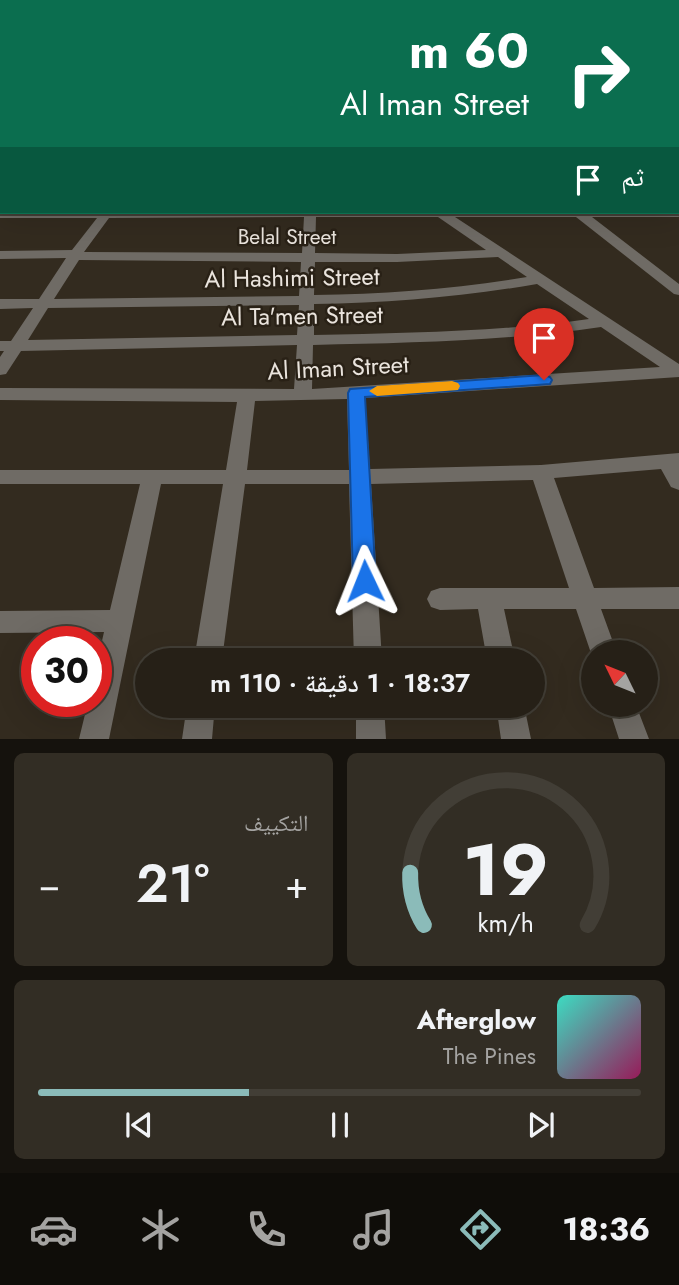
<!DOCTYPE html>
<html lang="ar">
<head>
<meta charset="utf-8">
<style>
	:root { --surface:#262017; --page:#322d24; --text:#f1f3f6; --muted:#a4a3a1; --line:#423e36; --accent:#8bbbb9 }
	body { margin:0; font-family:Jost,"Noto Naskh Arabic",sans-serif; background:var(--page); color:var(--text); direction:rtl; height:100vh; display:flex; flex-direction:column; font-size:26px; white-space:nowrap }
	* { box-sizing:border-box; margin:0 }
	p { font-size:23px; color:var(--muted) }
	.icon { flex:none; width:38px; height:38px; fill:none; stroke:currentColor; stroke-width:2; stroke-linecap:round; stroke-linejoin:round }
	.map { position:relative; height:739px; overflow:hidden; direction:ltr }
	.side { display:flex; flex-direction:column; gap:14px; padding:14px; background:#15120d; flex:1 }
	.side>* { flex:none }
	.top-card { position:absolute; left:0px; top:0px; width:679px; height:214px; box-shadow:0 7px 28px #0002,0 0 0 2px var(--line); direction:rtl; background:#0b6e4f; color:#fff; overflow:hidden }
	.needle { width:46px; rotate:313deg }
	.controls { position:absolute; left:581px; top:640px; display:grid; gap:14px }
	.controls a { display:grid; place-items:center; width:77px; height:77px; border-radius:50%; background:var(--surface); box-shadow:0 7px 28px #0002,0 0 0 2px var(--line); font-size:35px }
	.speed { position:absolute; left:21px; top:626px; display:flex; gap:14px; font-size:35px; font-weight:700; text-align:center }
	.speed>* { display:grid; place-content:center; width:91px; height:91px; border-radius:50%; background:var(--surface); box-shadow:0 7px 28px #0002,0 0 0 2px var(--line); line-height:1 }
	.speed .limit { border:10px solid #d22; background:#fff; color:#111 }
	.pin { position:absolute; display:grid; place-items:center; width:60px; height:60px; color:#fff; margin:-72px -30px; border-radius:50% 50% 50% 0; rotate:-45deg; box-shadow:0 0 7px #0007 }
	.pin .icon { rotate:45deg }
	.me { position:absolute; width:77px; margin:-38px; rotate:358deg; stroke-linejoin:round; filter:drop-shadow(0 0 5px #0008) }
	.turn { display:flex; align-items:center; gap:24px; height:147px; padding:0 35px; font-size:32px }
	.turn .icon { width:91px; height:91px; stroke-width:2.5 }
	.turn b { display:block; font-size:49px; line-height:60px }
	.then { display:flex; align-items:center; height:66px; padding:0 35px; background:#0003; gap:14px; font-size:26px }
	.big { font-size:52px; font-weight:600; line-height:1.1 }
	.side .tile { flex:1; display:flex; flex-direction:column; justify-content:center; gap:10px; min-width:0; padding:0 24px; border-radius:10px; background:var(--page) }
	.side .dial { align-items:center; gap:0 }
	.dial svg { height:182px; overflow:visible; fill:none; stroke:var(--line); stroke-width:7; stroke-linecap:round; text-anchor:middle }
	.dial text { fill:var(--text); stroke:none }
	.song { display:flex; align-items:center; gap:21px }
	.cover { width:84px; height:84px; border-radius:10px; background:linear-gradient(135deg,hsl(170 70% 55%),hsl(330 70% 35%)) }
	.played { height:7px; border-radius:4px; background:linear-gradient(90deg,var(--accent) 35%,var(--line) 35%) }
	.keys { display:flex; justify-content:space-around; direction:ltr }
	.heat { display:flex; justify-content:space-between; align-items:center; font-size:38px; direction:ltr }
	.side .tiles { flex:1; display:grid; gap:14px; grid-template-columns:1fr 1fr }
	.tile:last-child { grid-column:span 2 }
	.trip { position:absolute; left:135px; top:648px; width:410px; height:70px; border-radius:35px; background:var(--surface); box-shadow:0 7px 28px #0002,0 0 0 2px var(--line); font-weight:600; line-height:70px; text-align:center; direction:rtl }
	.dock { display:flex; height:112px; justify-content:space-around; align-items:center; background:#0f0d09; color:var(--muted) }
	.dock .icon { width:49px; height:49px }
	.dock .active { color:var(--accent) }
	.dock b { font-size:32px; color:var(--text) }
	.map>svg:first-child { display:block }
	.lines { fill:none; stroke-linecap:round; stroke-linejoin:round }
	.street { fill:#6f6b65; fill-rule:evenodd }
	.route { fill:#1a73e8; stroke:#114b97; stroke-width:2 }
	.slow { fill:#f59e0b }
	.labels { text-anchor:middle; stroke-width:5; stroke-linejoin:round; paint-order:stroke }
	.far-street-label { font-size:21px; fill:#eae4dd; stroke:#292116 }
	.street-label { font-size:24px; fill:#eae4dd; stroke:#292116 }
</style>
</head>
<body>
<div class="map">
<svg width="679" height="739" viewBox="0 0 679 739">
	<rect width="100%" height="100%" fill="#332b1f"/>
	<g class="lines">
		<path class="street" d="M2,111v6l-2,1v-6z
			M677,123h2v6h-2z
			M0,137h2v6h-2z
			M677,149h2v8h-2z
			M677,209l2,8h-87l87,67v11l-5,-1 -98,-77h-121l224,147v13l-314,21 5,71 171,-4 138,-12v37l-8,-3 -10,-18 -107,9 40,110 85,-1v22h-78l16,44h-24v6l-17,-50h-72l11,51h-28l-9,-51 -38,1 -9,-3 -4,-8 4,-8 9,-3h129l-36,-108 -162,4 11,176h-28l-5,-176h-104l-23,176h-28l29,-176h-62l-52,255h-30l9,-37h8v-35l8,-35 -104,1v-22l110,-1 30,-126h-140v-14h226l11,-68 -237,-2v-12l294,1 3,-44 -276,6 -15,23 -6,1v-18l4,-6h-4v-10h11l22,-33 -33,1v-10h39l27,-41 -66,1v-8l72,-1 25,-32h-97v-8l677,2zM304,217l-2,36 -218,-1 25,-34zM316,217h122l48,33 -89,4 -82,-1zM498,257l29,20c-71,12 -141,17 -213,18l1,-33h82zM79,260l222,2 -2,34 -245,3zM537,284l52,35c-91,13 -183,14 -275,16v-31c77,-1 147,-7 223,-20zM299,305l-2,30 -269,5 20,-32zM601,327l59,40 -348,22 1,-44c97,-2 193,-4 288,-18zM347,399l2,71h-102l8,-69z
			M187,705h28l-3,34h-30z
			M356,705h28l2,34h-30z
			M496,705h28l7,34h-30z
			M608,705h28l13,34h-30z"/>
	</g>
	<linearGradient id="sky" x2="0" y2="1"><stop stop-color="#1c1811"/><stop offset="0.46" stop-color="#4a4a4d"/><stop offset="1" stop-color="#4a4a4d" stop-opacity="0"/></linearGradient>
	<rect width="679" height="192" fill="url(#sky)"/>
	<path class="route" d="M544,375l6,2 2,3 -2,4 -185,13 11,184 -4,7 -7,3 -8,-3 -4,-7 -5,-188 2,-4z"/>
	<path class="slow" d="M452,381l6,2 2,3 -2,4 -81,6 -8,-5 8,-5z"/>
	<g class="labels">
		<g class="far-street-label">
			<text x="287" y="244">Belal Street</text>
		</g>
		<g class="street-label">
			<text transform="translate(292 278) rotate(-1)" y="8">Al Hashimi Street</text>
			<text transform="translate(302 316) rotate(-1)" y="8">Al Ta'men Street</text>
			<text transform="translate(338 368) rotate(-3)" y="8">Al Iman Street</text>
		</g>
	</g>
</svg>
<div class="controls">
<a><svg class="needle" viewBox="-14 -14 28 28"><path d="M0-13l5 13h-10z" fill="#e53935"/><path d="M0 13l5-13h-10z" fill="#a4a3a1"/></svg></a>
</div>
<div class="speed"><div class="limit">30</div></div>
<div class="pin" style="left:544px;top:380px;background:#d93025"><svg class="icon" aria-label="arrive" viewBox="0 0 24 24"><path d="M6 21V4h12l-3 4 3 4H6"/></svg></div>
<svg class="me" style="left:365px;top:581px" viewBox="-20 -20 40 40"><path d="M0-17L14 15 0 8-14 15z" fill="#1a73e8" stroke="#fff" stroke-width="4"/></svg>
<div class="trip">18:37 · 1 دقيقة · 110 m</div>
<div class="top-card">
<div class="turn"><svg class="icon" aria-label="right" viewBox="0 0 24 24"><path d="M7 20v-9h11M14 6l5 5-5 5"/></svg><div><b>60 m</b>Al Iman Street</div></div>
<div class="then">ثم<svg class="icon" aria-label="arrive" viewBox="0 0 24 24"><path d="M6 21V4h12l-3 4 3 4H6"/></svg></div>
</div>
</div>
<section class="side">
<div class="tiles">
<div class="tile dial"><svg viewBox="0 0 100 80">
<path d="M14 69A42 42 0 1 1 86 69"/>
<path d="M14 69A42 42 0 0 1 8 46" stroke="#8bbbb9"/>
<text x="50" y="56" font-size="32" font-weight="700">19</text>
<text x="50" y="72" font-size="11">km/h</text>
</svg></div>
<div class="tile"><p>التكييف</p>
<div class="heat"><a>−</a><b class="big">21°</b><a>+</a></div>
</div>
<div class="tile">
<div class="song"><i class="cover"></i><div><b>Afterglow</b><p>The Pines</p></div></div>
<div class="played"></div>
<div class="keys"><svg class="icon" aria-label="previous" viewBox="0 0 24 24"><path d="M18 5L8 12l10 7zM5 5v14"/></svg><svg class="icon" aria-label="pause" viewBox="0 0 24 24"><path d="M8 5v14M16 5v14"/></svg><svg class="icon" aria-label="next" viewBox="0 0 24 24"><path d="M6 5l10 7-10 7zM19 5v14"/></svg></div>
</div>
</div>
</section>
<nav class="dock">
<b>18:36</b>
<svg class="icon active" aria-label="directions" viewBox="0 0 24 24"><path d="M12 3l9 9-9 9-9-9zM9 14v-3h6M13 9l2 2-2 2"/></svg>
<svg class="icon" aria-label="music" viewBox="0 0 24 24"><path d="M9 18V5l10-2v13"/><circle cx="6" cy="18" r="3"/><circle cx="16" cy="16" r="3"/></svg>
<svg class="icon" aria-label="phone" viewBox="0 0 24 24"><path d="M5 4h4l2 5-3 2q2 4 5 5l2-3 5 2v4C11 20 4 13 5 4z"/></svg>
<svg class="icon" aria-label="climate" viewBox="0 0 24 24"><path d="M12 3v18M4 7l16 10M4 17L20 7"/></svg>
<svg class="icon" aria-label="car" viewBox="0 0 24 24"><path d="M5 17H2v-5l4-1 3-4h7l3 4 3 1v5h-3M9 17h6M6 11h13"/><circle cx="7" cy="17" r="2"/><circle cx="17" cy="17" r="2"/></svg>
</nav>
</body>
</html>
